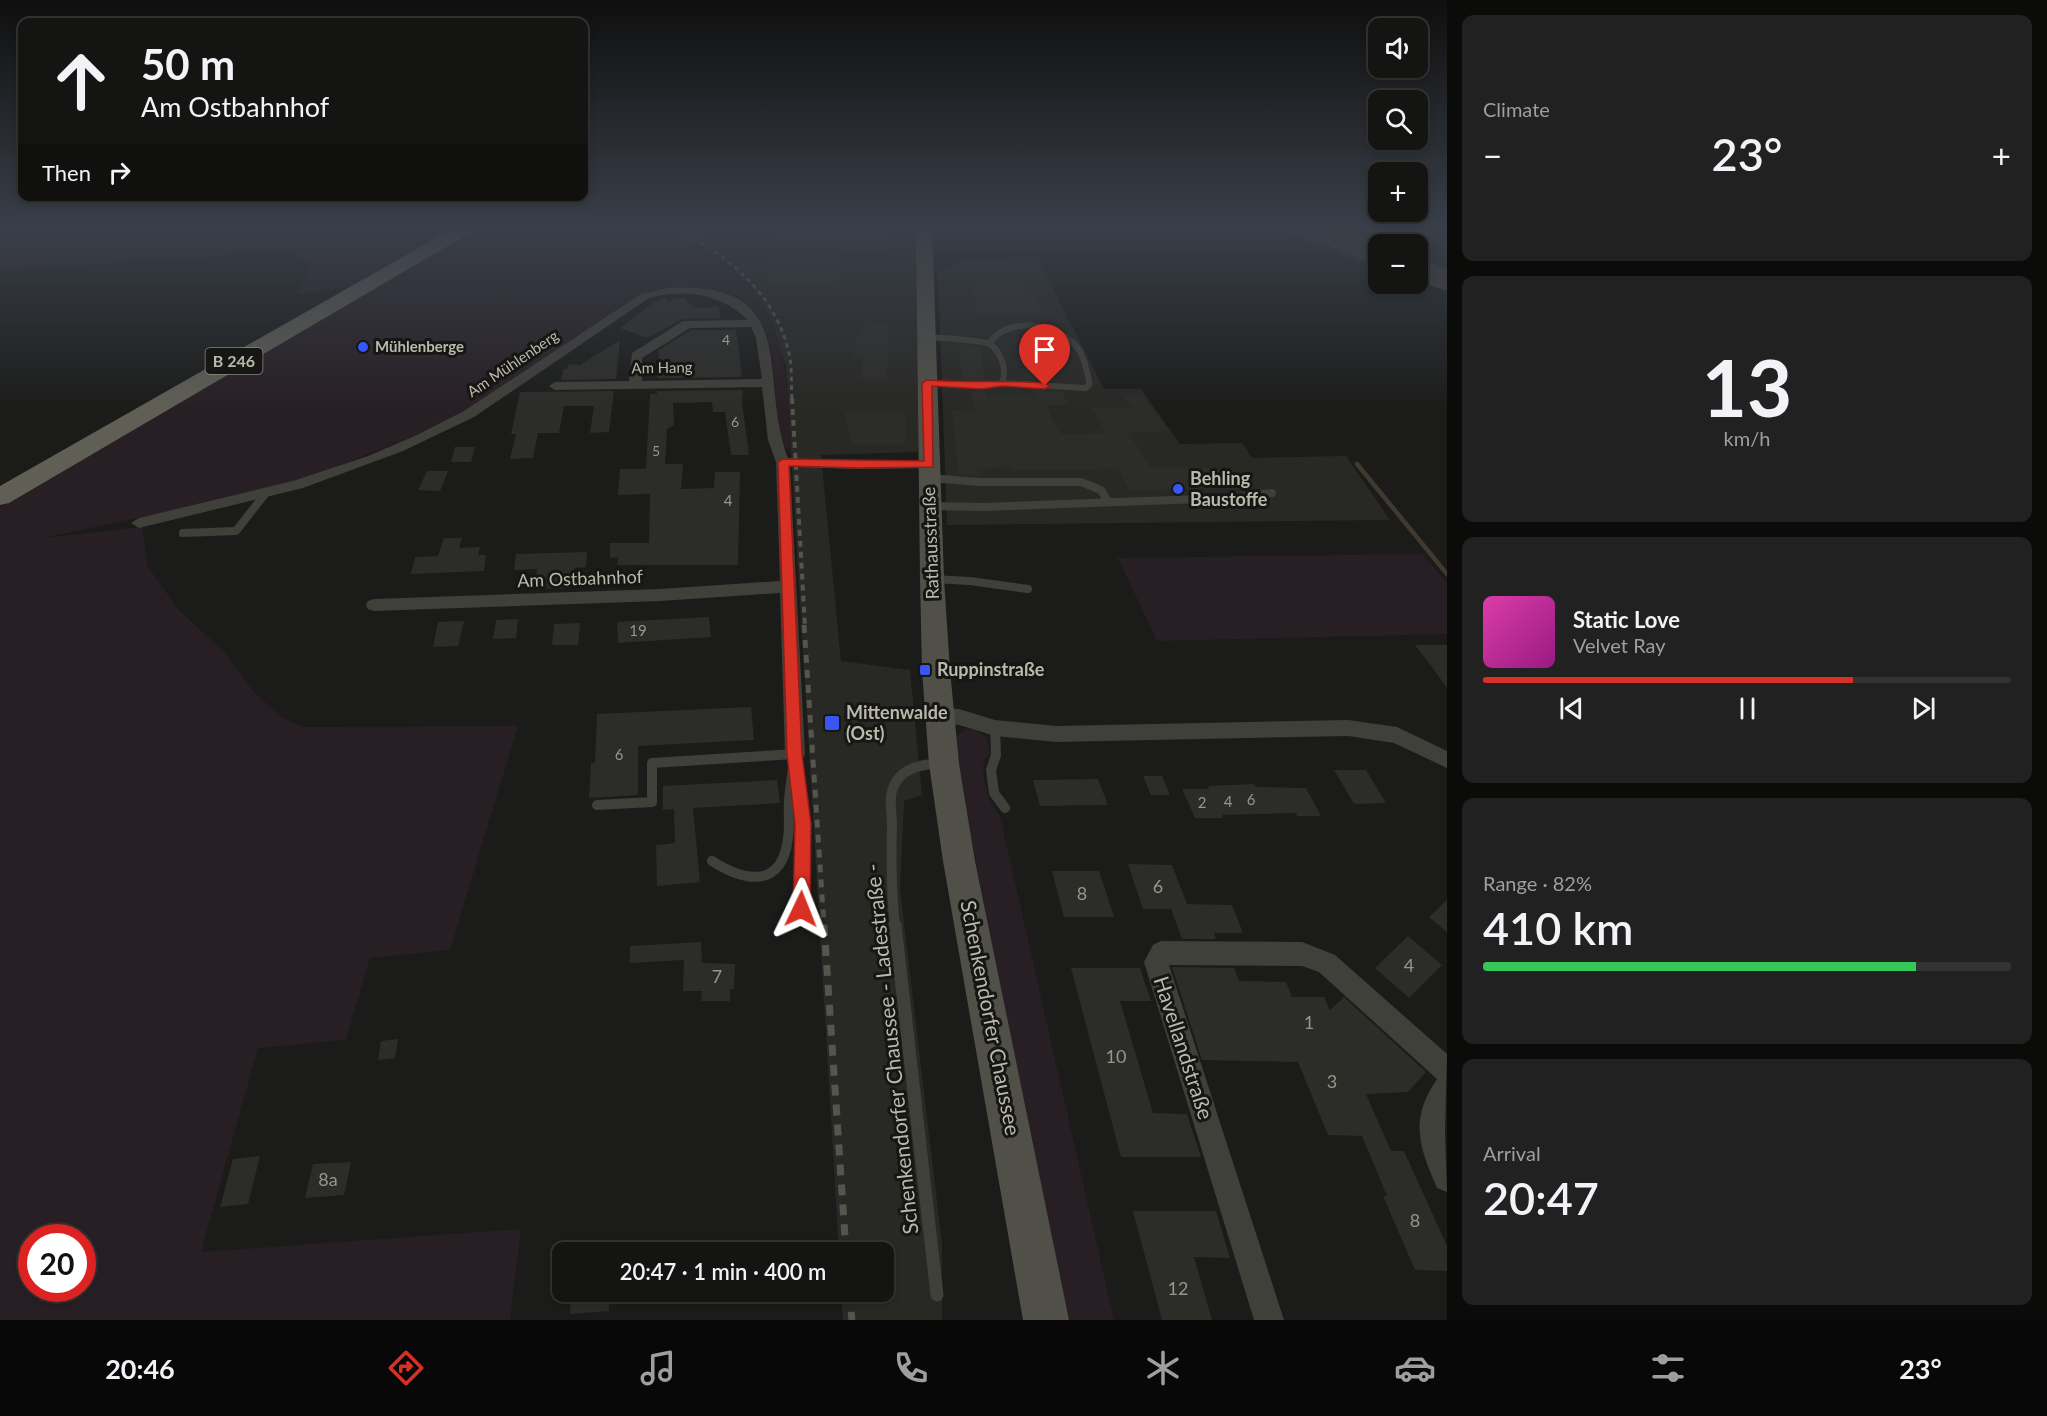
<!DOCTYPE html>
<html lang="en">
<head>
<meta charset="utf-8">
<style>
	:root { --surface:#141413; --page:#212121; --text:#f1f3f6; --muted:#9d9ea0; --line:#333; --accent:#d93025 }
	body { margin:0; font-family:Lato,sans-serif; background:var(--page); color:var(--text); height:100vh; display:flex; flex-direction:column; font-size:22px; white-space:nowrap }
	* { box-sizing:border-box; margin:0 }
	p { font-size:20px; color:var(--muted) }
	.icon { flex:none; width:33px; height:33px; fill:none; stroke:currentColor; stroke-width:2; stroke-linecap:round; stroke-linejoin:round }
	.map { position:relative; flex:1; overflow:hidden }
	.details { display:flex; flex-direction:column; gap:15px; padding:15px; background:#0b0b0a; width:600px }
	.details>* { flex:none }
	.hud { position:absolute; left:18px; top:18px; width:570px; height:183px; border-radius:12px; box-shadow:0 3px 9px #0003,0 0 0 2px var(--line); background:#141413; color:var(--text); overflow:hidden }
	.buttons { position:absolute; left:1368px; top:18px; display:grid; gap:12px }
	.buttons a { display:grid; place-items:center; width:60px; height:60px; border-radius:12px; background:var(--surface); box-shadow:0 3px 9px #0003,0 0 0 2px var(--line); font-size:30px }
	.speed { position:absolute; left:18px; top:1224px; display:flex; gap:12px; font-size:30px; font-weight:700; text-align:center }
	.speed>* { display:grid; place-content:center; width:78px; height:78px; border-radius:50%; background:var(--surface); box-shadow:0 3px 9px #0003,0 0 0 2px var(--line); line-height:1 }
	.speed .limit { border:9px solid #d22; background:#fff; color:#111 }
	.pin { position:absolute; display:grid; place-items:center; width:51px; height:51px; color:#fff; margin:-62px -26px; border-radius:50% 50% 50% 0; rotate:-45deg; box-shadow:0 0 6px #0007 }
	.pin .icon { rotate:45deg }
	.me { position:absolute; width:66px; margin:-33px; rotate:2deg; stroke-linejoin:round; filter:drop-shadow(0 0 4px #0008) }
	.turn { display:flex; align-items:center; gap:21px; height:126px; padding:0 24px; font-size:27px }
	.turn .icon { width:78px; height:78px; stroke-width:2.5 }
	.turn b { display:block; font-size:42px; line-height:51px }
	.then { display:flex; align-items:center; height:57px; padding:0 24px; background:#0003; gap:12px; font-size:22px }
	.big { font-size:45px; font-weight:600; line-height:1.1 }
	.details .card { flex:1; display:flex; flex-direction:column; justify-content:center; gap:9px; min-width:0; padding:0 21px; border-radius:12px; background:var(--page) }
	.details .dial { align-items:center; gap:0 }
	.dial b { font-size:78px; line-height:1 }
	.song { display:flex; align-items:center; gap:18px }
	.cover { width:72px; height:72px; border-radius:9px; background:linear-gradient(135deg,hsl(320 70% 55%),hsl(310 70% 35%)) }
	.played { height:6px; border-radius:3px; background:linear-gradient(90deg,var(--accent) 70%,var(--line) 70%) }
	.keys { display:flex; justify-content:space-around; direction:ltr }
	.heat { display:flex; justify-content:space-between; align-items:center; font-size:33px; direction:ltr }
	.charge { height:9px; border-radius:4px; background:linear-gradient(90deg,#34c759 82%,var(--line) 0) }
	.trip { position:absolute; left:552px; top:1242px; width:342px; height:60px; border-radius:12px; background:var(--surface); box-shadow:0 3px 9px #0003,0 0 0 2px var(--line); font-weight:600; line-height:60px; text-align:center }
	.tabs { display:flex; height:96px; justify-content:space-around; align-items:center; background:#080808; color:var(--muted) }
	.tabs .icon { width:42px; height:42px }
	.tabs .on { color:var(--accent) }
	.tabs b { font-size:27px; color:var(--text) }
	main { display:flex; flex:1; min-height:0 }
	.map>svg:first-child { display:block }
	.built { fill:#282825 }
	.green { fill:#271f24; fill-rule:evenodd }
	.water { fill:#40392f }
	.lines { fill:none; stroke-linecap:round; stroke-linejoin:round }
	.stream { stroke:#40392f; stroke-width:4.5 }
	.building { fill:#2c2c29 }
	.lane-far3 { stroke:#40403a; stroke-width:6 }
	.lane-far2 { stroke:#40403a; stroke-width:8 }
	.lane-far1 { stroke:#40403a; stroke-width:10 }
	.lane { stroke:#40403a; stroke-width:13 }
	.street { fill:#40403a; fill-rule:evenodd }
	.secondary { fill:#515048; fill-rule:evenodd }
	.primary { fill:#605f56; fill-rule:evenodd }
	.rail-far3 { stroke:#55554d; stroke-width:3; stroke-dasharray:4.5 4; stroke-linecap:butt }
	.rail-far2 { stroke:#55554d; stroke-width:4; stroke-dasharray:6 5; stroke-linecap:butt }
	.rail-far1 { stroke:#55554d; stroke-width:5; stroke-dasharray:8 7; stroke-linecap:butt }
	.rail { stroke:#55554d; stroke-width:7; stroke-dasharray:11 9; stroke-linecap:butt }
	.route { fill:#d93025; stroke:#8d1f18; stroke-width:1.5 }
	.poi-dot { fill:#3956f4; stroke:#161614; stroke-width:2 }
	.labels { text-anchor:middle; stroke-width:6; stroke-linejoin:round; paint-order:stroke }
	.far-number-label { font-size:14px; fill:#97968a }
	.far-poi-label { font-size:15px; font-weight:bold; fill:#bbb9ab; stroke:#161614; text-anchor:start }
	.far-street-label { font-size:15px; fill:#bbb9ab; stroke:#161614 }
	.number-label { font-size:15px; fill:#97968a }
	.shield { fill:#161614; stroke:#8a887e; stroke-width:1.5 }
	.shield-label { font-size:16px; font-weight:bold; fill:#bbb9ab }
	.poi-label { font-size:18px; font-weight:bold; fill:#bbb9ab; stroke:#161614; text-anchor:start }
	.street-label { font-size:18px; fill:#bbb9ab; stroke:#161614 }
	.near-number-label { font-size:18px; fill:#97968a }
	.near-street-label { font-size:21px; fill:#bbb9ab; stroke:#161614 }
</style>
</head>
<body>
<main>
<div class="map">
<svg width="1447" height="1320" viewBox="0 0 1447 1320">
	<rect width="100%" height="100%" fill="#1b1b19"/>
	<path class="built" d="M664,226h254l3,100 -3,126 -97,3 20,206 69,9 12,125 -18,6 -4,88 42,355v76h-99l-2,-28h43v-40h-45l-53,-885 -15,-47 -19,-32 -24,-23 -28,-20z
		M1037,257l67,132h37l39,55 62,-1 10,15 94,-2 44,64 -443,5 -9,-252 24,-13z"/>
	<path class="green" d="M0,226h459l-109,61 -50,7 -4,-2 10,-11 4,-17 -13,-9 -25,-3 -272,19z
		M477,226c46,0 92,0 138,0 14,0 36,-4 50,0 18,6 36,20 51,30 73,53 70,115 75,196l-9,-7c-15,-57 9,-145 -73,-156 -23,-3 -47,-2 -68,8l-178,116 -23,13 -113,44 -55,19 -228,49 98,-11 6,40 31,43 46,43 28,38 28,26 22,10 215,-1 -68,224 -80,8 -24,82 -88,8 -57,204 320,-23 -11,91h-510v-813c158,-95 320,-184 477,-281zM32,1238h50v50h-50z
		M1269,226h28l81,33v11z
		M1331,226h116v43l-29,-11v-14h-37z
		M1422,554l25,28v52l-290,7 -38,-81 -5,-2z
		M965,729l9,1 13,7 3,17 -6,5c-2,23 3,40 16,57l114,504h-49l-108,-555 -2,-27z"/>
	<path class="water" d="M1297,226h34l50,18h-3v15z
		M1418,258l29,11v17l-29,-12z"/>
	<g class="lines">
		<path class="stream" d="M1357,464l90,110"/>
	</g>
	<path class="building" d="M779,226l106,3v23l-46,-3 -3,38 -68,-4z
		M977,284l45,1 2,5h8l11,25 -64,-1 -9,-29z
		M684,297l10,11 25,-1 1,11 -37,1 -36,19 -27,-10 37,-28 8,-2 3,3z
		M869,323l19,2 -1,55 -26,-2 2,-20h-9l2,-20z
		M691,330h45l6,47 -85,1 2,-28z
		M620,340l-4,39 -55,1 2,-11h4l1,-5 12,1z
		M959,345l22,2 3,33h-22z
		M1040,367l2,3h7l7,11 -29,-2 -6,-11z
		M743,390l-1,12 7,53h-18l-6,-43h-12l-1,-10 -39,1 1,22 -7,4 -2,35h18l-2,25 33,-1 1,-16h25l-2,93h-121l1,-8 -8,1v-15h39l1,-49 -32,1 2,-26h26l4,-75h7v-3z
		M1032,390l30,2 7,13h-23l14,29 46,-1 -14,-25 39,-1 -8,-11 20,-1 25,36 -39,2 21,34 77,1 10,17h-17l2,3 -93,2 -11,-21 -77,1h-27l-1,-3 -36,1 1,8 -20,-2 -6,-64 23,2 -5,-21h16v5l49,-1z
		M614,391l-5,41 -19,1 4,-27h-30l-5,27h-21l-5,25 -23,1 6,-25h-5l9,-42z
		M844,411h61v33h-53z
		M455,447h20l-4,15h-20z
		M427,471h21l-8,20 -22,-1z
		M444,538h18l-3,10 21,-1 -2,8h8l-2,16 -73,3 4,-17 23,-1z
		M587,552l-1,15 -12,1 -2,20 -38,1 3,-20 -23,1 2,-16z
		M709,617l2,20 -93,6 -1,-21z
		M518,619l-2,19 -23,1 3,-19z
		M464,621l-6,25 -25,1 5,-25z
		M580,623l-2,22h-26l2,-21z
		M1415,645h32v43l-15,-21z
		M751,707l3,33 -116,6v49l-49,3 2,-35h4l2,-49z
		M1334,770h32l20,33 -32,1z
		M1143,776h19l8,19h-19z
		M1098,779l10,26 -68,1 -7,-26z
		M777,780l3,23 -87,5 7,74 -43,4 -1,-41 19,-2 -1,-34 -11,1v-24z
		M1254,784l2,3 50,1 15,28h-24l-1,-3 -74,2 1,3h-28l-13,-29h27l-1,-3z
		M1128,864l44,1 15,39 45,1 11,28h-29l2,6h-34l-11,-30h-28z
		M1052,871h47l15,46h-50z
		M1447,900v32l-18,-15z
		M1408,936l34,29 -33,33 -34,-30z
		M701,942l1,21 33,1 -1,25h-4v12h-29l1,-10h-19l1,-31 -54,3v-17z
		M1172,967l62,1 5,13 47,1 6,15h32l6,13 14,-13 82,75 -18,20 -42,2 25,57h13l43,95v25l-32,-1 -32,-74h4l-25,-60 -34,-1 -30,-73 -96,-2z
		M1071,968h69l11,33h-31l33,112 34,1 14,43h-80z
		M398,1039l-3,19 -17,2 3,-19z
		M260,1156l-12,48 -28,3 13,-48z
		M351,1162l-7,33 -39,3 8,-34z
		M1133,1211h83l14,47 -36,-1 18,63h-50z
		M571,1292h38v19l-39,3z"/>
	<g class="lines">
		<path class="lane-far3" d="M926,337c13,1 54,3 63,7 13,7 18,27 13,39l-20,3 -55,-3
			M989,344c17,-28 67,-22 87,2 8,9 10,23 13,35v4l-4,3 -83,-5"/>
		<path class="lane-far2" d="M930,478l49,4h102l20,8 7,12
			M930,506l55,1 243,-9 44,-5
			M183,533l53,-2 29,-37
			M932,579l38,2 58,8"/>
		<path class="lane-far1" d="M995,728l1,27 -5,15 3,23 11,15
			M796,768l7,56 -2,85
			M597,805l55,-3v-39l143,-9
			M712,861c33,21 70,28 76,-23 2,-12 0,-25 1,-37 1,-16 4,-31 6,-47
			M895,926c-4,-34 -4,-68 -3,-102 0,-10 -3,-24 0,-33 6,-22 29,-28 49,-27"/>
		<path class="lane" d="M895,925l42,370"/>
		<path class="street" d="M1280,226h13l85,32v7z
			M1418,274l29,10v7l-29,-10z
			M668,288c136,-8 89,90 120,170l71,3 70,-1 7,4 -7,4 -70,1 -69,-2 15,287 -3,6 -7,2 -7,-2 -3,-6 -5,-161 -120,8 -286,10 -6,-2 -2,-4 2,-4 6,-2 286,-10 120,-8 -4,-119 -8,-22 -6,-53 -207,3 -6,-4 6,-4 74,-1 3,-28 51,-32 65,-1c-26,-26 -64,-32 -99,-22l-175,119 -71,34 -100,37 -164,40 -8,-5 8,-5 154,-37 75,-25 49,-21 47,-24 177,-117zM751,327l5,11 6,41 -120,2v-23l48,-30z
			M939,708l20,1 36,11 61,6 292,-6 49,7 50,24v17l-53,-25 -46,-7 -292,6 -61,-6 -36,-11 -27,-3 -3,-6 3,-6z
			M1161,941l141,1 33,13 112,99 -2,77 2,61 -10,-4c-18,-42 -28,-68 0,-109l-118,-107 -17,-6 -133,-1 115,355h-30l-110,-358 9,-17z"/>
		<path class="secondary" d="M916,226h16l12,353 6,91 9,94 16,97 94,459h-46l-80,-459 -14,-97 -7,-94 -2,-91z"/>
		<path class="primary" d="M457,226h20l-2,4 -466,273 -9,2v-19z"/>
		<path class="rail-far3" d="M670,226c56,28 107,66 120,132 2,13 1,28 2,41"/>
		<path class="rail-far2" d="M792,398l13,229"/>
		<path class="rail-far1" d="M804,625l20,301"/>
		<path class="rail" d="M824,925l22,327
			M849,1292l3,28"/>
	</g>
	<linearGradient id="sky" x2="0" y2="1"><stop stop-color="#0f0f0e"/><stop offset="0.55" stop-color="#393f49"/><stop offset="1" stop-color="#393f49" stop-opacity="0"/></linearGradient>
	<rect width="1447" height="411" fill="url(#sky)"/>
	<path class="route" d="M927,380c40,3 78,0 118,3l5,3 -5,3 -43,-3 -20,3 -50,-3 1,81 -74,1 -70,-2 13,288 9,70 -1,85 -3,6 -6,2 -6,-2 -2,-6 2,-85 -8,-70 -9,-292 5,-3 141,2 -2,-78z"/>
	<g class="poi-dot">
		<circle cx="363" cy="347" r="6"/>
		<circle cx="1178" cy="489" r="6"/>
		<rect x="919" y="664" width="12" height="12" rx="3"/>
		<rect x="824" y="715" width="16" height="16" rx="3"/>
	</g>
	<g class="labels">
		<g class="far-number-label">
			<text x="726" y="345">4</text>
			<text x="735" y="427">6</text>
			<text x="656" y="456">5</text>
		</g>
		<g class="far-poi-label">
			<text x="375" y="352">Mühlenberge</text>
		</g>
		<g class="far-street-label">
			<text transform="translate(513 364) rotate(-34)" y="5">Am Mühlenberg</text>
			<text transform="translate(662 368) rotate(-1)" y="5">Am Hang</text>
		</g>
		<g class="number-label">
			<text x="728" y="506">4</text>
			<text x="638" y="636">19</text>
			<text x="619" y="760">6</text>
			<text x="1251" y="805">6</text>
			<text x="1228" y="807">4</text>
			<text x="1202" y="808">2</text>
		</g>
		<rect class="shield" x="205.5" y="348" width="57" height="26" rx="4.5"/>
		<g class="shield-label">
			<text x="234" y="367">B 246</text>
		</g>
		<g class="poi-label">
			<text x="1190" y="485">Behling<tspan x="1190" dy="21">Baustoffe</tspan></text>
			<text x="937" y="676">Ruppinstraße</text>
			<text x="846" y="719">Mittenwalde<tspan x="846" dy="21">(Ost)</tspan></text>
		</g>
		<g class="street-label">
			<text transform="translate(931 543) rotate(-92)" y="6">Rathausstraße</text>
			<text transform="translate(580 579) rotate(-2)" y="6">Am Ostbahnhof</text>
		</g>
		<g class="near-number-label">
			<text x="1158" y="893">6</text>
			<text x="1082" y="900">8</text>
			<text x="1409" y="972">4</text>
			<text x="717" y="983">7</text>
			<text x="1309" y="1029">1</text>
			<text x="1116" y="1063">10</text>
			<text x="1332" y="1088">3</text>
			<text x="328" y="1186">8a</text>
			<text x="1415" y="1227">8</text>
			<text x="1178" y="1295">12</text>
		</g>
		<g class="near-street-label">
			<text transform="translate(990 1018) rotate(79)" y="7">Schenkendorfer Chaussee</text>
			<text transform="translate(1183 1048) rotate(72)" y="7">Havellandstraße</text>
			<text transform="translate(892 1049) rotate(-96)" y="7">Schenkendorfer Chaussee - Ladestraße -</text>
		</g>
	</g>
</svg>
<div class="buttons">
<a><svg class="icon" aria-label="sound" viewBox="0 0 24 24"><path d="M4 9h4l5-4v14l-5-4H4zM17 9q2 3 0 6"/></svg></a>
<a><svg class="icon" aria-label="search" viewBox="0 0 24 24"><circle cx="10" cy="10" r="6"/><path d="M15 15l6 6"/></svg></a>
<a>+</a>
<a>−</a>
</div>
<div class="speed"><div class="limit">20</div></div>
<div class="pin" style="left:1045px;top:386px;background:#d93025"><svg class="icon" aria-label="arrive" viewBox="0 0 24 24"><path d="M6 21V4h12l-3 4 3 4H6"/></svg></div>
<svg class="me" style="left:801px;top:909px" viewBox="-20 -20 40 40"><path d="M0-17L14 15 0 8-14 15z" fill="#d93025" stroke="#fff" stroke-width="4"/></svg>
<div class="trip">20:47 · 1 min · 400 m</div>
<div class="hud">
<div class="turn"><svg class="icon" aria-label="ahead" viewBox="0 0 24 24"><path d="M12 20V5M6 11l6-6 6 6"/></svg><div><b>50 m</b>Am Ostbahnhof</div></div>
<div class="then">Then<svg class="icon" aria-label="right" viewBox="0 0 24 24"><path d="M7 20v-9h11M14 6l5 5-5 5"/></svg></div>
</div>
</div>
<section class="details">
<div class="card"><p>Climate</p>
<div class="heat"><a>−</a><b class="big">23°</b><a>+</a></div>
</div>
<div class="card dial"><b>13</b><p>km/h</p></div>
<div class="card">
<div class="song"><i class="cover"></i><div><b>Static Love</b><p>Velvet Ray</p></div></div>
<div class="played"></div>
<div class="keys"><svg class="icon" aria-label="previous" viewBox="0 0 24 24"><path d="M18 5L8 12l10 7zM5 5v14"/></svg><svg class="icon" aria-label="pause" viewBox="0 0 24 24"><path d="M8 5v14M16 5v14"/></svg><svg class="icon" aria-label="next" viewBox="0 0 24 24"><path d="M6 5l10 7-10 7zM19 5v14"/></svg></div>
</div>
<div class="card"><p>Range · 82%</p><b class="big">410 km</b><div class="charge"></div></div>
<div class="card"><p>Arrival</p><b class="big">20:47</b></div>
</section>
</main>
<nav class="tabs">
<b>20:46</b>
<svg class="icon on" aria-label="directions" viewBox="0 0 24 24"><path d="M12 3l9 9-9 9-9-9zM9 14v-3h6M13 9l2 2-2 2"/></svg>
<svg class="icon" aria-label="music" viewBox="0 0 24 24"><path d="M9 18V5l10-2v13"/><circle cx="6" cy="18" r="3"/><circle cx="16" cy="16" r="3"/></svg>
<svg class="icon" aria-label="phone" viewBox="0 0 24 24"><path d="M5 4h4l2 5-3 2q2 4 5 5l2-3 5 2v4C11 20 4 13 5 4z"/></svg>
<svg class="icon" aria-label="climate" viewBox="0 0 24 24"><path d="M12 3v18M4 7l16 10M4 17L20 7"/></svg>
<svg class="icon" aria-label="car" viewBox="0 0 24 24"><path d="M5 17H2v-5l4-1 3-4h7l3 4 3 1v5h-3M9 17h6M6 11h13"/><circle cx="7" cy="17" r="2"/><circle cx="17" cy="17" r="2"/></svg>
<svg class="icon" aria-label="filters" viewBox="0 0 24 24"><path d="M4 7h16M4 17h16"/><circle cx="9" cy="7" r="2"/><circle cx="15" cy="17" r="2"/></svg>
<b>23°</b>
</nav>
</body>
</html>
